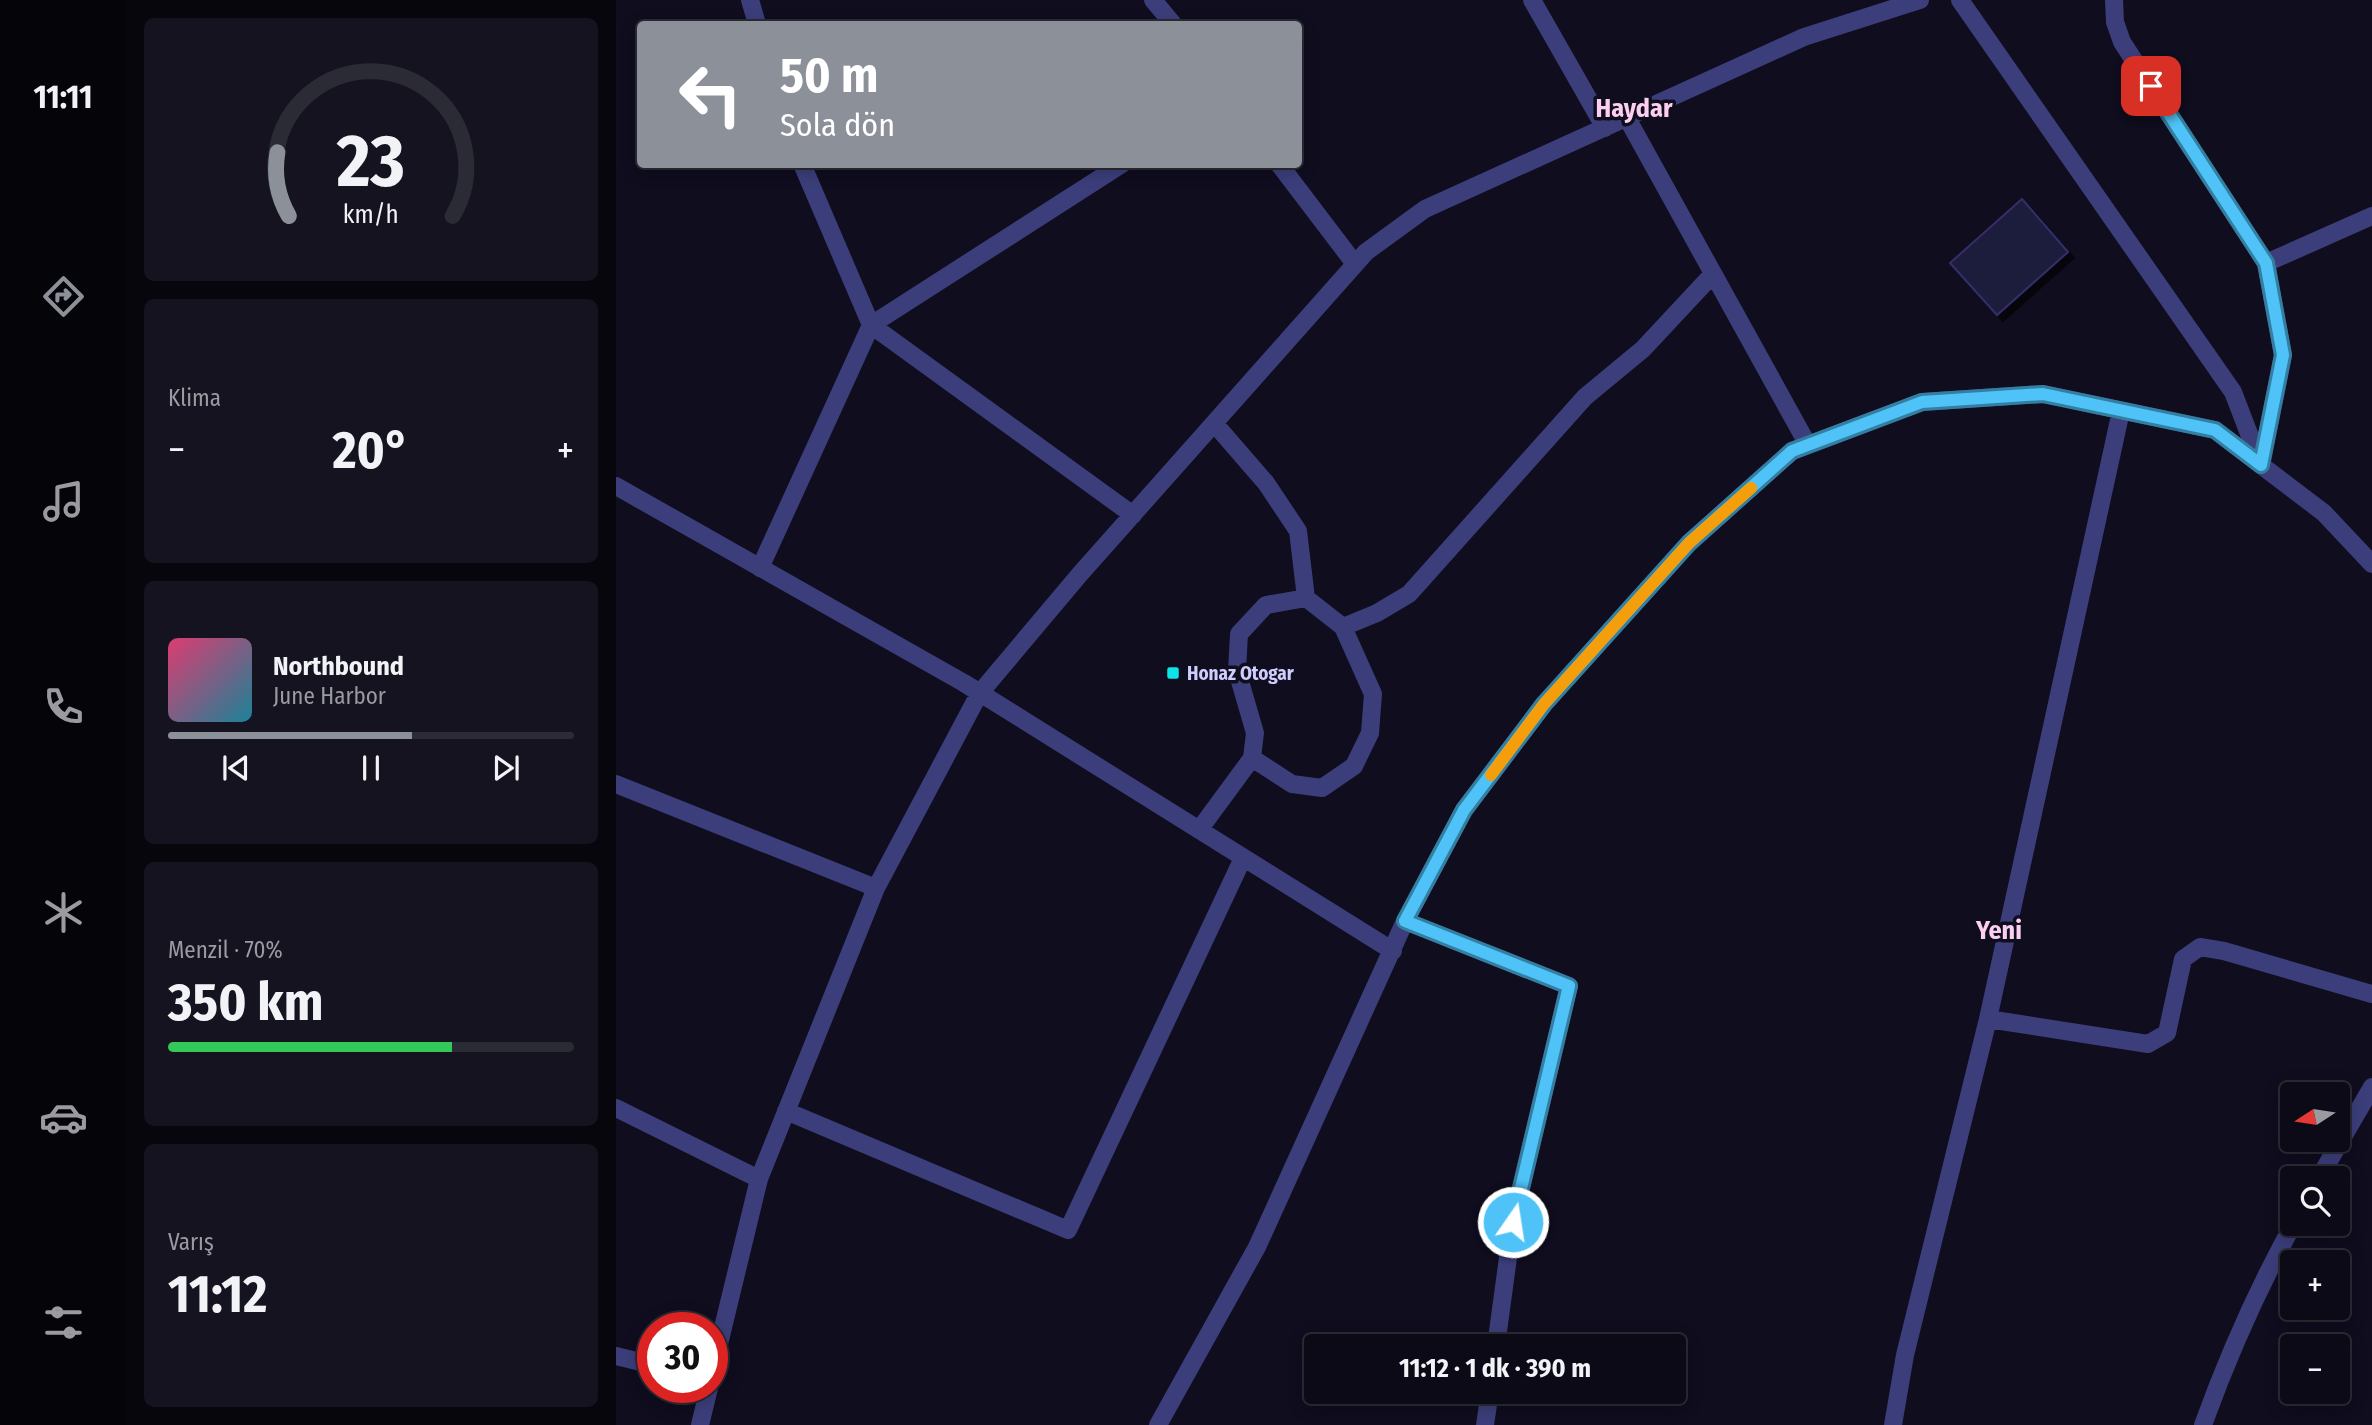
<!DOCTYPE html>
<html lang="tr">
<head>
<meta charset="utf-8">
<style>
	:root { --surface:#0b0a16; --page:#14131f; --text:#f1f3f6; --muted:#9a9aa1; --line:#2b2b35; --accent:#8c9099 }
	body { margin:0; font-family:"Fira Sans Condensed",sans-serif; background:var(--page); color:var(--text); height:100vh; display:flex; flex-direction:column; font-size:26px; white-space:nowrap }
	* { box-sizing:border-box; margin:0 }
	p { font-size:23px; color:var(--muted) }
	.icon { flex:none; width:38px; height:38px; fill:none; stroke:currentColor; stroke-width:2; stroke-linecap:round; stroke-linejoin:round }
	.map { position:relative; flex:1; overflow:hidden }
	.drawer { display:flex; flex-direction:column; gap:18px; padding:18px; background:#06060c; width:490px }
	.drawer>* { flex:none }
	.banner { position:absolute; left:21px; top:21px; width:665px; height:147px; border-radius:7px; box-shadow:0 4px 18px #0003,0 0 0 2px var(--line); background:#8c9099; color:#fff; overflow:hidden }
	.needle { width:46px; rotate:258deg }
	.tools { position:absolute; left:1664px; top:1082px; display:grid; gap:14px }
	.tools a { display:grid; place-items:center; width:70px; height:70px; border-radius:7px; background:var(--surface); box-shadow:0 4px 18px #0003,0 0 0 2px var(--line); font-size:35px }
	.speed { position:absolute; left:21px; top:1312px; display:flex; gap:14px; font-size:35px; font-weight:700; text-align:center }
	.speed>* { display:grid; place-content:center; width:91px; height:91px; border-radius:50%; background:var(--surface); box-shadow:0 4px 18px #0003,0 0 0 2px var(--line); line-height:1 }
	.speed .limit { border:10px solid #d22; background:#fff; color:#111 }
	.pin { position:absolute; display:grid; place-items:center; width:60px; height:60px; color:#fff; margin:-30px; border-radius:14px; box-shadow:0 4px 10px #0006 }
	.me { position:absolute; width:77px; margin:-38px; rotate:13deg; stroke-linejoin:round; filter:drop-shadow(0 0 5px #0008) }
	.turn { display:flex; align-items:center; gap:24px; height:147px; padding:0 28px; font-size:32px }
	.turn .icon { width:91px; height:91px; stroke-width:2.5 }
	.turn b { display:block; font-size:49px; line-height:60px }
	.big { font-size:52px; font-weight:700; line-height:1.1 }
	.drawer .card { flex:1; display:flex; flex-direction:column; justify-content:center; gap:10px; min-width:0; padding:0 24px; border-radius:10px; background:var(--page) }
	.drawer .dial { align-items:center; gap:0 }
	.dial svg { height:182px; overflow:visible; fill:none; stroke:var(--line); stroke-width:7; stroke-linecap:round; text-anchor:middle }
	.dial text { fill:var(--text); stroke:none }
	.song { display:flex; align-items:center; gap:21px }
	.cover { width:84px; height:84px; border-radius:10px; background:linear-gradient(135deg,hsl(340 70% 55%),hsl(190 70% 35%)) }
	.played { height:7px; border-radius:4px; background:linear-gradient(90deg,var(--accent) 60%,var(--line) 60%) }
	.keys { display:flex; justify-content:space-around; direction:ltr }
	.heat { display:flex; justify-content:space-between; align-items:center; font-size:38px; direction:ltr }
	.charge { height:10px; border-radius:5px; background:linear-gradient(90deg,#34c759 70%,var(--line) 0) }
	.trip { position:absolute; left:688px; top:1334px; width:382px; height:70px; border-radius:7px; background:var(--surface); box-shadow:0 4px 18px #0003,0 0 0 2px var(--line); font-weight:700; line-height:70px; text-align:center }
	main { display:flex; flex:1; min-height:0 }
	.tabs { display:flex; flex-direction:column; width:126px; justify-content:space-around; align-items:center; background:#040409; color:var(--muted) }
	.tabs .icon { width:49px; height:49px }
	.tabs .current { color:var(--accent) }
	.tabs b { font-size:32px; color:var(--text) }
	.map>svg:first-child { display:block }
	.building { fill:#1f1b3d; stroke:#342e68; stroke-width:2; filter:url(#shadow) }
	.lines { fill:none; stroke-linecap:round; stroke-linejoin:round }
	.minor { stroke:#3b3e7a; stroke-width:18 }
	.route-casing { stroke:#337fa1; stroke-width:18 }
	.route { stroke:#4fc3f7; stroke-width:12 }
	.slow { stroke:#f59e0b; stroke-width:12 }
	.poi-dot { fill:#0ee4e7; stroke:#0f0d1e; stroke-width:2.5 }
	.labels { text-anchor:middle; stroke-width:7; stroke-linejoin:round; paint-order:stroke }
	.poi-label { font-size:19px; font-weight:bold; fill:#cecdfc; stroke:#0f0d1e; text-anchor:start }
	.district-label { font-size:26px; font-weight:bold; fill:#fccff0; stroke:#0f0d1e }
</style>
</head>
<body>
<main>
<nav class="tabs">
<b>11:11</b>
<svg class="icon current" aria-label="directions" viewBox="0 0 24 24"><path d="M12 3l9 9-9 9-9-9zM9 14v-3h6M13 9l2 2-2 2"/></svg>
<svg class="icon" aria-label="music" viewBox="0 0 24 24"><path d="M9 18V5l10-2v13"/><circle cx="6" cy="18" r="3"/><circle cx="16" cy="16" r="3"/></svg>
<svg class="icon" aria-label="phone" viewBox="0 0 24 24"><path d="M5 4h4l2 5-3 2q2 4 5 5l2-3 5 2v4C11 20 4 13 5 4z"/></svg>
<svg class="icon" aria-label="climate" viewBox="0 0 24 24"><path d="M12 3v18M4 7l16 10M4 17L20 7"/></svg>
<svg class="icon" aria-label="car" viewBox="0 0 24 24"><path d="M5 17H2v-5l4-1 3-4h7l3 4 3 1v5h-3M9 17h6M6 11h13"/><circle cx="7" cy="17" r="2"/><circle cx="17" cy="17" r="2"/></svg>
<svg class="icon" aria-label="filters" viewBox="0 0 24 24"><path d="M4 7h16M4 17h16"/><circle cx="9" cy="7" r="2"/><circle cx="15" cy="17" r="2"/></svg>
</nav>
<section class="drawer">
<div class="card dial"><svg viewBox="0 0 100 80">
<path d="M14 69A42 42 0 1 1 86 69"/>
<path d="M14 69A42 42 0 0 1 9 41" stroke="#8c9099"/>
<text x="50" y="56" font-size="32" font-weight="700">23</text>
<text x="50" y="72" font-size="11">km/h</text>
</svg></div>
<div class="card"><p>Klima</p>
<div class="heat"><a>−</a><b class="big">20°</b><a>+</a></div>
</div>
<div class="card">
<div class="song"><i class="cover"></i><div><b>Northbound</b><p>June Harbor</p></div></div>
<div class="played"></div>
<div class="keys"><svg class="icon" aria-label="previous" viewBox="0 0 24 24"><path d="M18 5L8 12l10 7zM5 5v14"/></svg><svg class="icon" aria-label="pause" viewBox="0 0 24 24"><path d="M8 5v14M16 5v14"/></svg><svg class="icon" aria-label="next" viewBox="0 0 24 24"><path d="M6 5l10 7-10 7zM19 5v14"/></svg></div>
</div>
<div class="card"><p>Menzil · 70%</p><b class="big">350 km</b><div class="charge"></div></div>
<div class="card"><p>Varış</p><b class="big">11:12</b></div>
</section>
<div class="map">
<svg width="1756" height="1425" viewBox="0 0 1756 1425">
	<defs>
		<filter id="shadow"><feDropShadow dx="6" dy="6" stdDeviation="0" flood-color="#0009"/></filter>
	</defs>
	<rect width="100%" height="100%" fill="#0f0d1e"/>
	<path class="building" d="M1406,199l46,53 -71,63 -47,-52z"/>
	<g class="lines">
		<path class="minor" d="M134,0l7,24
			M537,0l20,24
			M916,0l73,128
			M1344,0l273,392 28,73
			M1498,0l1,22 7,20 144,221 17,92 -22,110
			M1011,118l181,327
			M186,164l69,161 262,190
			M663,164l76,100
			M1650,263l106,-47
			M598,423l52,60 32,48 8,67
			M0,486l348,197 429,268
			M144,568l111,-243 251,-161
			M727,627l34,-14 32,-19 176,-197 58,-48 70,-75
			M0,784l260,104
			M583,830l53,-72 3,-25 -18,-62 2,-37 27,-29 40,-7 37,29 30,67 -3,39 -16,33 -32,22 -30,-4 -40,-26
			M789,921l164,65 -56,235 -17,125
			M1372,1019l160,25 19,-11 16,-74 17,-12 24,4 148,43
			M0,1108l143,71
			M170,1111l282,119 175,-372
			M1703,1178l53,-91
			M0,1356l37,9
			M96,1373l47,-194 117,-291 103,-194 101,-120 286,-322 59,-43 379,-172 116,-37
			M84,1425l9,-37
			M542,1425l99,-178 148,-326 59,-111 80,-106 145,-161 103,-92 130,-49 121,-8 172,36 109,83 48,51
			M869,1425l5,-34
			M1277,1425l12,-70 83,-336 133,-608
			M1587,1425c25,-69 55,-137 91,-202"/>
	</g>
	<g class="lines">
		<g class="route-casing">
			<path id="route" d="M897,1222l56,-236 -164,-65 59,-111 80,-106 145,-161 103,-92 130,-49 121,-8 172,36 46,35 22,-110 -17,-92 -115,-177"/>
		</g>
		<use href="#route" class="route"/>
		<path class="slow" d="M875,775l53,-71 145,-161 62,-55"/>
	</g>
	<rect class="poi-dot" x="550" y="666" width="14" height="14" rx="3.5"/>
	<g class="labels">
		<g class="poi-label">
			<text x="571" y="680">Honaz Otogar</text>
		</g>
		<g class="district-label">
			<text x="1018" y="117">Haydar</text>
			<text x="1383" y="939">Yeni</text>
		</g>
	</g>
</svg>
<div class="tools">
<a><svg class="needle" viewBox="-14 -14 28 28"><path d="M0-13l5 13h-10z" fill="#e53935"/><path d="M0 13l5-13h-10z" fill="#9a9aa1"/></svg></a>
<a><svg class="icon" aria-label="search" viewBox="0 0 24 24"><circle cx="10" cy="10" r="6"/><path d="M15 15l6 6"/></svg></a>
<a>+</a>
<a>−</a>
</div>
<div class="speed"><div class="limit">30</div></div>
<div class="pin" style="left:1535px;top:86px;background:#d93025"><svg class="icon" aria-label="arrive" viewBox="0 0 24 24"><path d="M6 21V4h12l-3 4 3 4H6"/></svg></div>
<svg class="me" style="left:897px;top:1222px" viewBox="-20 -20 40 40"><circle r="17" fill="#4fc3f7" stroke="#fff" stroke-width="3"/><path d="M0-11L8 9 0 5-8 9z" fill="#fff"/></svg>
<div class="trip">11:12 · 1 dk · 390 m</div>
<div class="banner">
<div class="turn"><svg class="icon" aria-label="left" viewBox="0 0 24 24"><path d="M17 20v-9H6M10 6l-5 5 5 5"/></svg><div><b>50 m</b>Sola dön</div></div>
</div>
</div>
</main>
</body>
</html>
